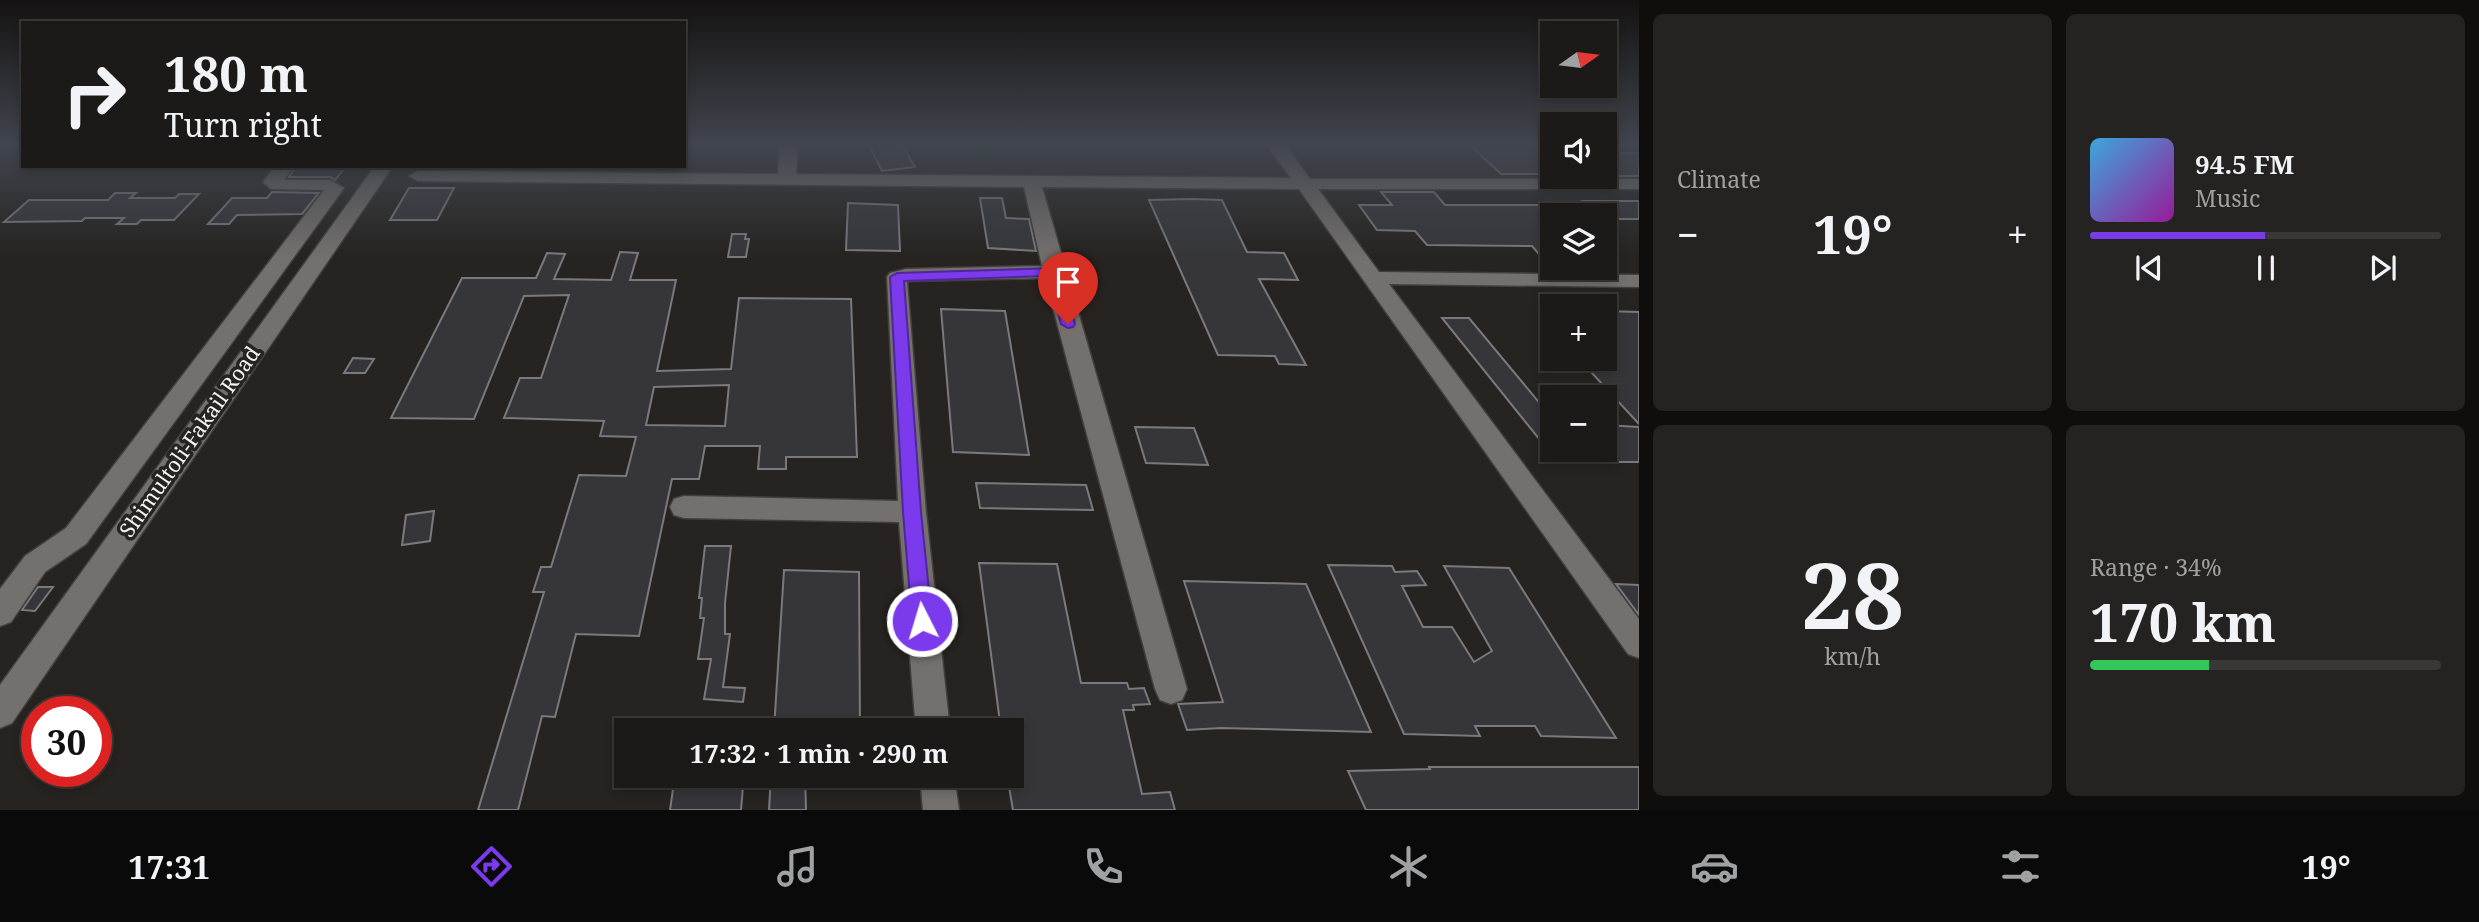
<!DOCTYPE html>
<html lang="en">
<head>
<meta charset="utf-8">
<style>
	:root { --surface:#1c1a18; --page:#252321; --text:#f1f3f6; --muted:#a0a1a2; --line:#3a3837; --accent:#7c3aed }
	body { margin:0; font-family:"Noto Serif",serif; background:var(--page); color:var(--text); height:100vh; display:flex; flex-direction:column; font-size:26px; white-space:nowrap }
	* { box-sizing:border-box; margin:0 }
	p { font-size:23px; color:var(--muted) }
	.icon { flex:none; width:38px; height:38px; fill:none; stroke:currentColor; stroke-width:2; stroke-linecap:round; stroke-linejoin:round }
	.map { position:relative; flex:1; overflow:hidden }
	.drawer { display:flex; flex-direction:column; gap:14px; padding:14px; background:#0f0e0d; width:840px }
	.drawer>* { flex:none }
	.guide { position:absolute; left:21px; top:21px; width:665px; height:147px; border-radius:0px; box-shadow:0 4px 10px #0003,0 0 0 2px var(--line); background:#1c1a18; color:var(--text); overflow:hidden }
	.needle { width:46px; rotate:76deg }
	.controls { position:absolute; left:1540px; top:21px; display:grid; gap:14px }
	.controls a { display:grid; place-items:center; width:77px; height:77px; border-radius:0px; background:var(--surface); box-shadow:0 4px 10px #0003,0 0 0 2px var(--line); font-size:35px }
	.speed { position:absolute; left:21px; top:696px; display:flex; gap:14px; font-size:35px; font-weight:700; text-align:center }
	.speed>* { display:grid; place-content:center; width:91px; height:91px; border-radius:50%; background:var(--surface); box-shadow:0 4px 10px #0003,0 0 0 2px var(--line); line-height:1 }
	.speed .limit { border:10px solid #d22; background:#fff; color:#111 }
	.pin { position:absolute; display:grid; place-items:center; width:60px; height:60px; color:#fff; margin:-72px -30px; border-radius:50% 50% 50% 0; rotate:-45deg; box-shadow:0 0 7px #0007 }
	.pin .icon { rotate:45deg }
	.me { position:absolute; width:77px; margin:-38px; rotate:355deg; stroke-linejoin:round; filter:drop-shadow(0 0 5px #0008) }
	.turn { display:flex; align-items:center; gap:24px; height:147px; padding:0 28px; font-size:32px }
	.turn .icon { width:91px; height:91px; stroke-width:2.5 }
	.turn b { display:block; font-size:49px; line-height:60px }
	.big { font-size:52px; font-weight:700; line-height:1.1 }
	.drawer .widget { flex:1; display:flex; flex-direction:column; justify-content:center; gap:10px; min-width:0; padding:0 24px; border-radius:10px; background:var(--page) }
	.drawer .dial { align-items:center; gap:0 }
	.dial b { font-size:91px; line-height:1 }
	.song { display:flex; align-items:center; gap:21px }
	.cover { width:84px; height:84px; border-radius:10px; background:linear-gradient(135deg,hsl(200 70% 55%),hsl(300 70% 35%)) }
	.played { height:7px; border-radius:4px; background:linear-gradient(90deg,var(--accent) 50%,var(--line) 50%) }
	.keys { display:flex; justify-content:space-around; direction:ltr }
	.heat { display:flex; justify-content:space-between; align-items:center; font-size:38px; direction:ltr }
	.charge { height:10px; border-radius:5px; background:linear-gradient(90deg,#34c759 34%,var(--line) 0) }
	.drawer .tiles { flex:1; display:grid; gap:14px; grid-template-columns:repeat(2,1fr) }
	.trip { position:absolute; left:614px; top:718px; width:410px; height:70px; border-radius:0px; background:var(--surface); box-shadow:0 4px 10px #0003,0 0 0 2px var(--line); font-weight:700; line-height:70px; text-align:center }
	.tabs { display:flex; height:112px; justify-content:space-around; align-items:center; background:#0b0a0a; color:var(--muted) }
	.tabs .icon { width:49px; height:49px }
	.tabs .current { color:var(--accent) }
	.tabs b { font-size:32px; color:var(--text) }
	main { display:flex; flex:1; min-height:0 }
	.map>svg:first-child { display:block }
	.green { fill:#013d1e }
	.building { fill:#36363a; stroke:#7a7a7e; stroke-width:2; fill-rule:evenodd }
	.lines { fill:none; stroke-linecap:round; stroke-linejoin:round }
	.minor-casing { stroke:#423f3d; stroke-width:3 }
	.minor { fill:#74706d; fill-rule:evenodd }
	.route { fill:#7c3aed; stroke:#51269a; stroke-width:2 }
	.labels { text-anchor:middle; stroke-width:7; stroke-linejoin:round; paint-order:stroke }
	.street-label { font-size:21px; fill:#f6f4f2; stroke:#262320 }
</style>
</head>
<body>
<main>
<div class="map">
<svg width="1639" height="810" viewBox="0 0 1639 810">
	<rect width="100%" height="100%" fill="#262320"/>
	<path class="green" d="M963,145h72l2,2 -64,10z"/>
	<path class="building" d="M869,145h33l13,22 -33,4z
		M1470,145h73l9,8v21h-51z
		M1605,153h34v23h-26l-8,-7z
		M296,166h50l-11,14 -5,-3h-41z
		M409,188h45l-17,32h-47z
		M272,192l47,1 -17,21 -65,1 -8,9h-21l24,-26h35z
		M1381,192h53l11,13h107v64l-20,-23 -105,-1 -12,-14 -38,-1 -18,-25h33z
		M115,193h21l-6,5h45l4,-4h20l-25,26h-33l-4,4h-20l7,-6h-39l-3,3 -78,1 25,-22h79z
		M980,198h22l4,20 23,1 7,32 -48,-3z
		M1193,199l29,1 25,52 37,1 14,27 -39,-1 47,86 -27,-1 -4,-8 -57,-1 -69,-155z
		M1583,201h56v18h-34v-4h-5z
		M848,203l50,2 2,46 -54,-1z
		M732,234h14l-1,5h4l-3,18h-18z
		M620,252l18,1 -8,27h46l-19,91 74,-2 8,-71 112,1 6,158h-71v12h-28l2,-23h-55l-6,33h-27l-33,157 -63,-2 -21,83 -13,-1 -24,94h-40l66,-218h-11l8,-25h10l28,-92 47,1 10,-39 -36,-1 4,-15 -100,-3 16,-40h21l28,-83 -45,1 -50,123 -83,-1 71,-140h74l11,-25 18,1 -11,25 57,1zM729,385l-4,41 -79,-1 8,-38z
		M941,309l64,2 24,144 -76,-3z
		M1605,311l34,1v112l-60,-65h26z
		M1442,318h27l83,100v37z
		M353,358l21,1 -9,14h-21z
		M1605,425l34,2v35h-34z
		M1135,427l59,1 14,37 -62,-2z
		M976,483l110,2 7,25 -113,-2z
		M434,511l-4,30 -28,4 4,-30z
		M705,546h26l-6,57v31h5l-7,53 22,1 -2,14 -39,-3 7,-40h-13l6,-41h-4l2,-20h-3z
		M979,563l78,1 24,119h46l2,6 15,-1 6,16 -17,1 1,5h-11l19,84 28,-2 5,18h-162l-6,-35h5v-45h-11z
		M1328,565l64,1 3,6 22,-1 9,14 -24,1 21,41h29l22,35 18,-11 -48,-85 65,2 107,170 -75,-2 -6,-10h-60l5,10 -76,-2z
		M784,570l75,2 1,158h-86z
		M1184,581l122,3 65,148 -150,-4 -34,2 -9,-26 45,-2z
		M1616,584l23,1v30z
		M38,587h15l-18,24 -13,-1z
		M1429,767h210v43h-273l-18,-39 82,-2z
		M675,775h69l-3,35h-71z
		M771,775h34l1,35h-37z"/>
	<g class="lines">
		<g class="minor-casing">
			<path id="minor" d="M780,145h18l-2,29 495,4 -24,-33h18l25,34h329v10h-321l61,83 260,3v12l-250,-3 250,335v39l-11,-4 -329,-465 -257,-2 145,502 -5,11 -11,4 -11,-4 -5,-11 -110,-411 -138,3 19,231 24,218h-34l-17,-208 -215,-4 -10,-3 -4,-8 4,-8 10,-3 214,5 -11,-224 3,-4 16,-4 136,-3 -18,-79 -606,-6 -9,-5 9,-5 360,3z
				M275,166h19l-10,14h46l14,8 -258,356 -41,28 -34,50 -11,4v-37l25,-33 41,-28 258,-338 -53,-1 -8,-7z
				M375,166h18l-381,557 -12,5v-43z
				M920,775h34l5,35h-36z"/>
		</g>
		<use href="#minor" class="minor"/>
	</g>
	<linearGradient id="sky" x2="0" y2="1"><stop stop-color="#151312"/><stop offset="0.56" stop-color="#41454e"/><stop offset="1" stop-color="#41454e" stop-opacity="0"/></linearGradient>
	<rect width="1639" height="258" fill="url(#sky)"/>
	<path class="route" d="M1054,268l7,4 14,52 -2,3 -5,1 -7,-4 -13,-48 -144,5 17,231 11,109 -3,6 -7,3 -7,-3 -3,-6 -9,-109 -13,-235 7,-4z"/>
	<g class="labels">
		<g class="street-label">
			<text transform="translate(190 442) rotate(-55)" y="7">Shimultoli-Fakail Road</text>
		</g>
	</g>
</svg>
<div class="controls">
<a><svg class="needle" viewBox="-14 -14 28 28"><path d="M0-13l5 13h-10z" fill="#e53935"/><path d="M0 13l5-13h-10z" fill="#a0a1a2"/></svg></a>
<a><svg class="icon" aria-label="sound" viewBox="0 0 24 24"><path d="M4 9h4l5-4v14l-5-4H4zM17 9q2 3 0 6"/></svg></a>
<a><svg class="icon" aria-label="layers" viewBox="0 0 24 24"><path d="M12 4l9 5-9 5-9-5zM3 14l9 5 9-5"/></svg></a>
<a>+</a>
<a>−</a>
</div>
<div class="speed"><div class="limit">30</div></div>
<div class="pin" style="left:1068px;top:324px;background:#d93025"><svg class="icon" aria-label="arrive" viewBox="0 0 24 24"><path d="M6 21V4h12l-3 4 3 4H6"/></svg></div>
<svg class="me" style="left:922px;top:621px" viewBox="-20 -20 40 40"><circle r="17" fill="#7c3aed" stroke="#fff" stroke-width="3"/><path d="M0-11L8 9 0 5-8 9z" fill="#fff"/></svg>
<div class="trip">17:32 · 1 min · 290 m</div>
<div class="guide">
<div class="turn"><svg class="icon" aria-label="right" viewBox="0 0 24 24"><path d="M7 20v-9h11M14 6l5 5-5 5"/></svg><div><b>180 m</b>Turn right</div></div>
</div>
</div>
<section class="drawer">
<div class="tiles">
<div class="widget"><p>Climate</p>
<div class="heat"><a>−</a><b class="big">19°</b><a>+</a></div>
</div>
<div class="widget">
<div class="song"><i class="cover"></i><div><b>94.5 FM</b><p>Music</p></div></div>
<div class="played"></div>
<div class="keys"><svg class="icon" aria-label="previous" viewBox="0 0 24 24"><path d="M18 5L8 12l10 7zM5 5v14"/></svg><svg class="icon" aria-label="pause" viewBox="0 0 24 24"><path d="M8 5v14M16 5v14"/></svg><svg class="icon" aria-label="next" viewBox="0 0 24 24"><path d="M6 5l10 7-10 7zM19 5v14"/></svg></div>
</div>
<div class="widget dial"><b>28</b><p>km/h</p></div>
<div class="widget"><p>Range · 34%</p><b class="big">170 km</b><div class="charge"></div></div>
</div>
</section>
</main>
<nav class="tabs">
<b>17:31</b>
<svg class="icon current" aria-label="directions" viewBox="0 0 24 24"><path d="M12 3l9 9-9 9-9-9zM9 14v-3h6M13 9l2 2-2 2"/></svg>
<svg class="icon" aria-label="music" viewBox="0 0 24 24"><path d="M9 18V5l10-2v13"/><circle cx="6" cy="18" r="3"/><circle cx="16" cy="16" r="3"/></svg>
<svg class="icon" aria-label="phone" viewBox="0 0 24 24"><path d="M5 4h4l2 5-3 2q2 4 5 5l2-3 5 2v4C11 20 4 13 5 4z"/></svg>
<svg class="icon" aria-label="climate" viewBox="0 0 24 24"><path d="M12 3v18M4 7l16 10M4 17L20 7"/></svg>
<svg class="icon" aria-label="car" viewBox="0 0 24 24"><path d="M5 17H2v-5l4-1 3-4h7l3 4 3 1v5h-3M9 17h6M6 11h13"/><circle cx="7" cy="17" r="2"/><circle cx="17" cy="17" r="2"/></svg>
<svg class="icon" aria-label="filters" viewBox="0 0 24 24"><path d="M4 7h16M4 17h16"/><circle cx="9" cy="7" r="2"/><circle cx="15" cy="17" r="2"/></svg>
<b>19°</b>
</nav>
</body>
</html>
